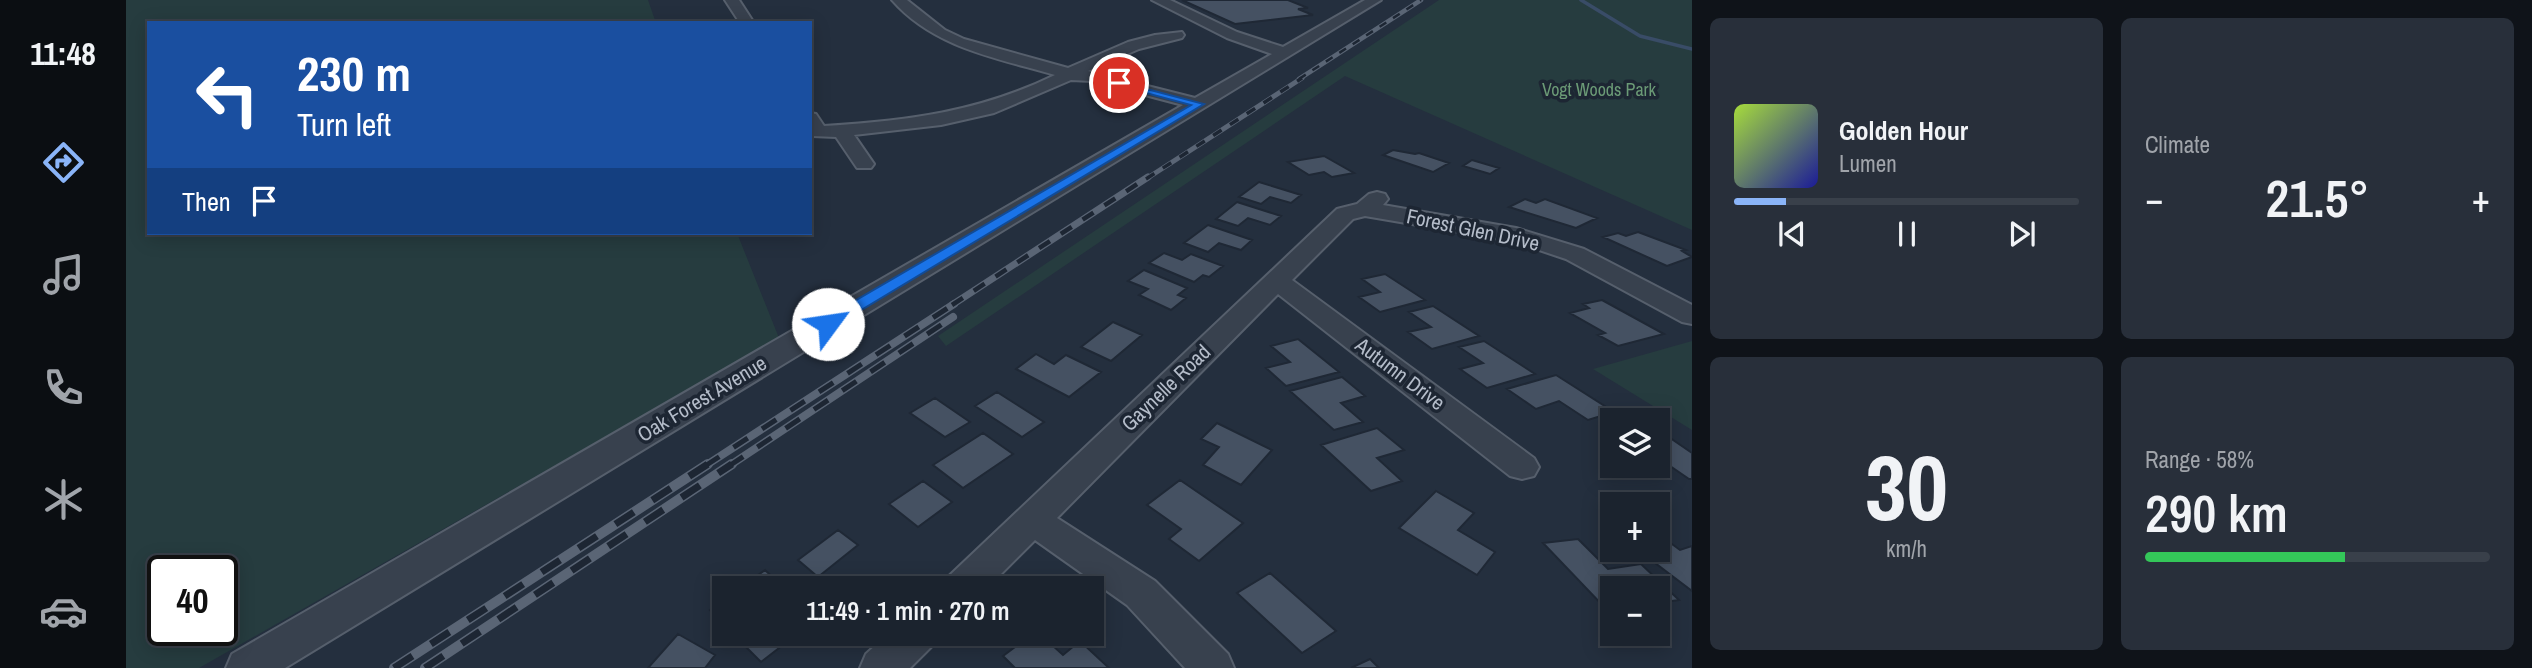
<!DOCTYPE html>
<html lang="en">
<head>
<meta charset="utf-8">
<style>
	:root { --surface:#1b232e; --page:#282f3a; --text:#f1f3f6; --muted:#a0a4aa; --line:#39404a; --accent:#8ab4f8 }
	body { margin:0; font-family:"Archivo Narrow",sans-serif; background:var(--page); color:var(--text); height:100vh; display:flex; flex-direction:column; font-size:26px; white-space:nowrap }
	* { box-sizing:border-box; margin:0 }
	p { font-size:23px; color:var(--muted) }
	.icon { flex:none; width:38px; height:38px; fill:none; stroke:currentColor; stroke-width:2; stroke-linecap:round; stroke-linejoin:round }
	.map { position:relative; flex:1; overflow:hidden }
	.drawer { display:flex; flex-direction:column; gap:18px; padding:18px; background:#0f1319; width:840px }
	.drawer>* { flex:none }
	.banner { position:absolute; left:21px; top:21px; width:665px; height:214px; border-radius:0px; box-shadow:0 4px 18px #0003,0 0 0 2px var(--line); background:#1a4fa0; color:#fff; overflow:hidden }
	.buttons { position:absolute; left:1474px; top:408px; display:grid; gap:14px }
	.buttons a { display:grid; place-items:center; width:70px; height:70px; border-radius:0px; background:var(--surface); box-shadow:0 4px 18px #0003,0 0 0 2px var(--line); font-size:35px }
	.speed { position:absolute; left:21px; top:555px; display:flex; gap:14px; font-size:35px; font-weight:700; text-align:center }
	.speed>* { display:grid; place-content:center; width:91px; height:91px; border-radius:50%; background:var(--surface); box-shadow:0 4px 18px #0003,0 0 0 2px var(--line); line-height:1 }
	.speed .limit { border:4px solid #111; border-radius:10px; background:#fff; color:#111 }
	.pin { position:absolute; display:grid; place-items:center; width:60px; height:60px; color:#fff; margin:-30px; border:4px solid #fff; border-radius:50%; box-shadow:0 2px 7px #0007 }
	.me { position:absolute; width:77px; margin:-38px; rotate:59deg; stroke-linejoin:round; filter:drop-shadow(0 0 5px #0008) }
	.turn { display:flex; align-items:center; gap:24px; height:147px; padding:0 35px; font-size:32px }
	.turn .icon { width:91px; height:91px; stroke-width:2.5 }
	.turn b { display:block; font-size:49px; line-height:60px }
	.then { display:flex; align-items:center; height:66px; padding:0 35px; background:#0003; gap:14px; font-size:26px }
	.big { font-size:52px; font-weight:600; line-height:1.1 }
	.drawer .widget { flex:1; display:flex; flex-direction:column; justify-content:center; gap:10px; min-width:0; padding:0 24px; border-radius:10px; background:var(--page) }
	.drawer .dial { align-items:center; gap:0 }
	.dial b { font-size:91px; line-height:1 }
	.song { display:flex; align-items:center; gap:21px }
	.cover { width:84px; height:84px; border-radius:10px; background:linear-gradient(135deg,hsl(80 70% 55%),hsl(240 70% 35%)) }
	.played { height:7px; border-radius:4px; background:linear-gradient(90deg,var(--accent) 15%,var(--line) 15%) }
	.keys { display:flex; justify-content:space-around; direction:ltr }
	.heat { display:flex; justify-content:space-between; align-items:center; font-size:38px; direction:ltr }
	.charge { height:10px; border-radius:5px; background:linear-gradient(90deg,#34c759 58%,var(--line) 0) }
	.drawer .tiles { flex:1; display:grid; gap:18px; grid-template-columns:repeat(2,1fr) }
	.trip { position:absolute; left:586px; top:576px; width:392px; height:70px; border-radius:0px; background:var(--surface); box-shadow:0 4px 18px #0003,0 0 0 2px var(--line); font-weight:600; line-height:70px; text-align:center }
	main { display:flex; flex:1; min-height:0 }
	.dock { display:flex; flex-direction:column; width:126px; justify-content:space-around; align-items:center; background:#0b0e12; color:var(--muted) }
	.dock .icon { width:49px; height:49px }
	.dock .selected { color:var(--accent) }
	.dock b { font-size:32px; color:var(--text) }
	.map>svg:first-child { display:block }
	.green { fill:#263c3f; fill-rule:evenodd }
	.lines { fill:none; stroke-linecap:round; stroke-linejoin:round }
	.stream { stroke:#394c67; stroke-width:3.5 }
	.building { fill:#455162; stroke:#1f2835; stroke-width:2 }
	.minor-casing { stroke:#565f6c; stroke-width:4 }
	.minor { fill:#38414e; fill-rule:evenodd }
	.rail-far4-casing { stroke:#5a6575; stroke-width:4.5 }
	.rail-far3-casing { stroke:#5a6575; stroke-width:5 }
	.rail-far2-casing { stroke:#5a6575; stroke-width:7 }
	.rail-far1-casing { stroke:#5a6575; stroke-width:8 }
	.rail-casing { stroke:#5a6575; stroke-width:10 }
	.rail-far4 { stroke:#1d2633; stroke-width:2.5; stroke-dasharray:8; stroke-linecap:butt }
	.rail-far3 { stroke:#1d2633; stroke-width:3.5; stroke-dasharray:10; stroke-linecap:butt }
	.rail-far2 { stroke:#1d2633; stroke-width:4.5; stroke-dasharray:13; stroke-linecap:butt }
	.rail-far1 { stroke:#1d2633; stroke-width:5; stroke-dasharray:17; stroke-linecap:butt }
	.rail { stroke:#1d2633; stroke-width:7; stroke-dasharray:22; stroke-linecap:butt }
	.route { fill:#1a73e8; stroke:#114b97; stroke-width:2 }
	.labels { text-anchor:middle; stroke-width:7; stroke-linejoin:round; paint-order:stroke }
	.far-park-label { font-size:18px; fill:#6b9a76; stroke:#1d2633 }
	.street-label { font-size:21px; fill:#b4bcc9; stroke:#1d2633 }
</style>
</head>
<body>
<main>
<nav class="dock">
<b>11:48</b>
<svg class="icon selected" aria-label="directions" viewBox="0 0 24 24"><path d="M12 3l9 9-9 9-9-9zM9 14v-3h6M13 9l2 2-2 2"/></svg>
<svg class="icon" aria-label="music" viewBox="0 0 24 24"><path d="M9 18V5l10-2v13"/><circle cx="6" cy="18" r="3"/><circle cx="16" cy="16" r="3"/></svg>
<svg class="icon" aria-label="phone" viewBox="0 0 24 24"><path d="M5 4h4l2 5-3 2q2 4 5 5l2-3 5 2v4C11 20 4 13 5 4z"/></svg>
<svg class="icon" aria-label="climate" viewBox="0 0 24 24"><path d="M12 3v18M4 7l16 10M4 17L20 7"/></svg>
<svg class="icon" aria-label="car" viewBox="0 0 24 24"><path d="M5 17H2v-5l4-1 3-4h7l3 4 3 1v5h-3M9 17h6M6 11h13"/><circle cx="7" cy="17" r="2"/><circle cx="17" cy="17" r="2"/></svg>
</nav>
<div class="map">
<svg width="1566" height="668" viewBox="0 0 1566 668">
	<rect width="100%" height="100%" fill="#242f3e"/>
	<path class="green" d="M0,0h522l8,23h-507v210h588l42,105 -580,330h-73zM37,570h59v60h-59z
		M1313,0h253v230l-347,-154 -399,270 -8,-10z
		M1566,341v89l-99,-61z"/>
	<g class="lines">
		<path class="stream" d="M1455,0l59,36 52,13"/>
	</g>
	<path class="building" d="M1056,0h106l20,8 -10,1 15,6 -78,9z
		M1267,150l22,4 4,-1 30,10 -16,9 -50,-17z
		M1198,156l30,17 -22,4 -8,-5 -15,3 -21,-13z
		M1346,160l27,8 -9,6 -27,-8z
		M1133,182l42,13 -10,8 -21,-6 -9,7 -22,-7z
		M1399,199l11,4 9,-4 52,19 -21,10 -67,-21z
		M1111,202l44,14 -11,9 -22,-7 -10,8 -22,-7z
		M1082,225l44,15 -11,10 -22,-7 -11,9 -24,-9z
		M1512,232l48,18 -4,1 10,6 -25,9 -64,-29 15,-4 8,3z
		M1038,253l18,7 9,-6 32,12 -14,11 -6,-2 -9,7 -45,-19z
		M1018,270l43,18 -9,7 8,3 -15,12 -32,-15 9,-6 -20,-8z
		M1259,274l40,26 -45,12 -21,-15 21,-5 -18,-13z
		M1476,300l62,34 -46,12 -20,-11 7,-2 -35,-20 19,-5 -6,-4z
		M1307,306l46,30 -47,13 -24,-17 23,-5 -22,-15z
		M987,322l29,13 -31,26 -30,-14z
		M1172,339l41,33 -53,14 -20,-18 24,-6 -19,-16z
		M1358,341l51,33 -48,14 -27,-19 23,-6 -24,-16z
		M910,354l18,10 12,-9 35,17 -32,25 -53,-28z
		M1430,375l58,37 -26,8 -29,-19 -23,8 -29,-20z
		M1216,377l23,19 -24,7 22,19 -29,8 -44,-39z
		M871,392l47,30 -22,15 -47,-31z
		M809,398l35,24 -25,15 -35,-24z
		M1091,423l55,27 -31,35 -38,-20 16,-18 -18,-8z
		M1251,428l27,22 -27,8 25,23 -31,10 -50,-46z
		M1531,429l35,24v26h-3l-32,-22z
		M857,433l30,21 -50,34 -30,-23z
		M1054,480l63,43 -44,38 -30,-22 12,-10 -34,-24z
		M797,481l29,21 -34,25 -29,-23z
		M1310,491l38,22 -16,17 37,22 -18,23 -78,-47z
		M712,530l20,15 -40,32 -20,-17z
		M1531,533l23,17 12,-4v45l-54,-41h19z
		M1452,539l30,30 33,-5 38,36 -22,3v-15h-45v21l-5,1 -64,-67z
		M639,570l19,18h-44z
		M1144,573l66,58 -34,22 -65,-60z
		M598,599v26l-14,-15z
		M552,634l37,21 -10,13h-57z
		M607,634h54l5,4 -31,24z
		M906,634h8l23,21 17,-14 29,27h-94l-12,-12z
		M1244,659l9,9h-28z"/>
	<g class="lines">
		<g class="minor-casing">
			<path id="minor" d="M599,0h14l15,23h-14z
				M766,0h15l38,30 19,9 104,29 60,-26 27,-7 27,-3 2,3 -2,3 -43,11 -51,22 107,27 77,-44 -45,-16 -75,-38h18l67,32 46,15 82,-47h16l-1096,668h-59l6,-14 951,-549 -91,-24 -21,-1 -77,33 -53,12 -87,10 20,29 -3,4h-14l-21,-31 -24,-1 -2,-23 6,1 8,12c83,-5 155,-14 231,-51 -58,-17 -121,-27 -163,-75z
				M1251,192l8,2 3,5 -5,6 133,23 68,21 108,56v19l-10,-2 -116,-63 -54,-18 -147,-25 -12,3 -61,61 242,178 5,9 -5,9 -12,3 -12,-3 -232,-182 -221,224 98,63 73,73 6,14h-49l-58,-63 -92,-65 -48,48h-45l6,-11 389,-368 20,-5 12,-10z
				M762,634h49l-6,13 -21,21h-50l6,-14z"/>
		</g>
		<use href="#minor" class="minor"/>
		<g class="rail-far4-casing">
			<path id="rail-far4" d="M1173,79l122,-79"/>
		</g>
		<g class="rail-far3-casing">
			<path id="rail-far3" d="M1020,179l156,-101"/>
		</g>
		<g class="rail-far2-casing">
			<path id="rail-far2" d="M826,305l196,-128"/>
		</g>
		<g class="rail-far1-casing">
			<path id="rail-far1" d="M579,466l249,-162
				M603,466l224,-149"/>
		</g>
		<g class="rail-casing">
			<path id="rail" d="M268,668l314,-204
				M299,668l307,-204"/>
		</g>
		<use href="#rail-far4" class="rail-far4"/>
		<use href="#rail-far3" class="rail-far3"/>
		<use href="#rail-far2" class="rail-far2"/>
		<use href="#rail-far1" class="rail-far1"/>
		<use href="#rail" class="rail"/>
	</g>
	<path class="route" d="M990,81l88,23 -371,223h-11l-2,-3 2,-4 369,-215 -75,-20z"/>
	<g class="labels">
		<g class="far-park-label">
			<text x="1473" y="96">Vogt Woods Park</text>
		</g>
		<g class="street-label">
			<text transform="translate(1347 230) rotate(12)" y="7">Forest Glen Drive</text>
			<text transform="translate(1274 374) rotate(37)" y="7">Autumn Drive</text>
			<text transform="translate(1040 388) rotate(-44)" y="7">Gaynelle Road</text>
			<text transform="translate(576 399) rotate(-31)" y="7">Oak Forest Avenue</text>
		</g>
	</g>
</svg>
<div class="buttons">
<a><svg class="icon" aria-label="layers" viewBox="0 0 24 24"><path d="M12 4l9 5-9 5-9-5zM3 14l9 5 9-5"/></svg></a>
<a>+</a>
<a>−</a>
</div>
<div class="speed"><div class="limit">40</div></div>
<div class="pin" style="left:993px;top:83px;background:#d93025"><svg class="icon" aria-label="arrive" viewBox="0 0 24 24"><path d="M6 21V4h12l-3 4 3 4H6"/></svg></div>
<svg class="me" style="left:702px;top:324px" viewBox="-20 -20 40 40"><circle r="19" fill="#fff"/><path d="M0-13L10 11 0 6-10 11z" fill="#1a73e8"/></svg>
<div class="trip">11:49 · 1 min · 270 m</div>
<div class="banner">
<div class="turn"><svg class="icon" aria-label="left" viewBox="0 0 24 24"><path d="M17 20v-9H6M10 6l-5 5 5 5"/></svg><div><b>230 m</b>Turn left</div></div>
<div class="then">Then<svg class="icon" aria-label="arrive" viewBox="0 0 24 24"><path d="M6 21V4h12l-3 4 3 4H6"/></svg></div>
</div>
</div>
<section class="drawer">
<div class="tiles">
<div class="widget">
<div class="song"><i class="cover"></i><div><b>Golden Hour</b><p>Lumen</p></div></div>
<div class="played"></div>
<div class="keys"><svg class="icon" aria-label="previous" viewBox="0 0 24 24"><path d="M18 5L8 12l10 7zM5 5v14"/></svg><svg class="icon" aria-label="pause" viewBox="0 0 24 24"><path d="M8 5v14M16 5v14"/></svg><svg class="icon" aria-label="next" viewBox="0 0 24 24"><path d="M6 5l10 7-10 7zM19 5v14"/></svg></div>
</div>
<div class="widget"><p>Climate</p>
<div class="heat"><a>−</a><b class="big">21.5°</b><a>+</a></div>
</div>
<div class="widget dial"><b>30</b><p>km/h</p></div>
<div class="widget"><p>Range · 58%</p><b class="big">290 km</b><div class="charge"></div></div>
</div>
</section>
</main>
</body>
</html>
